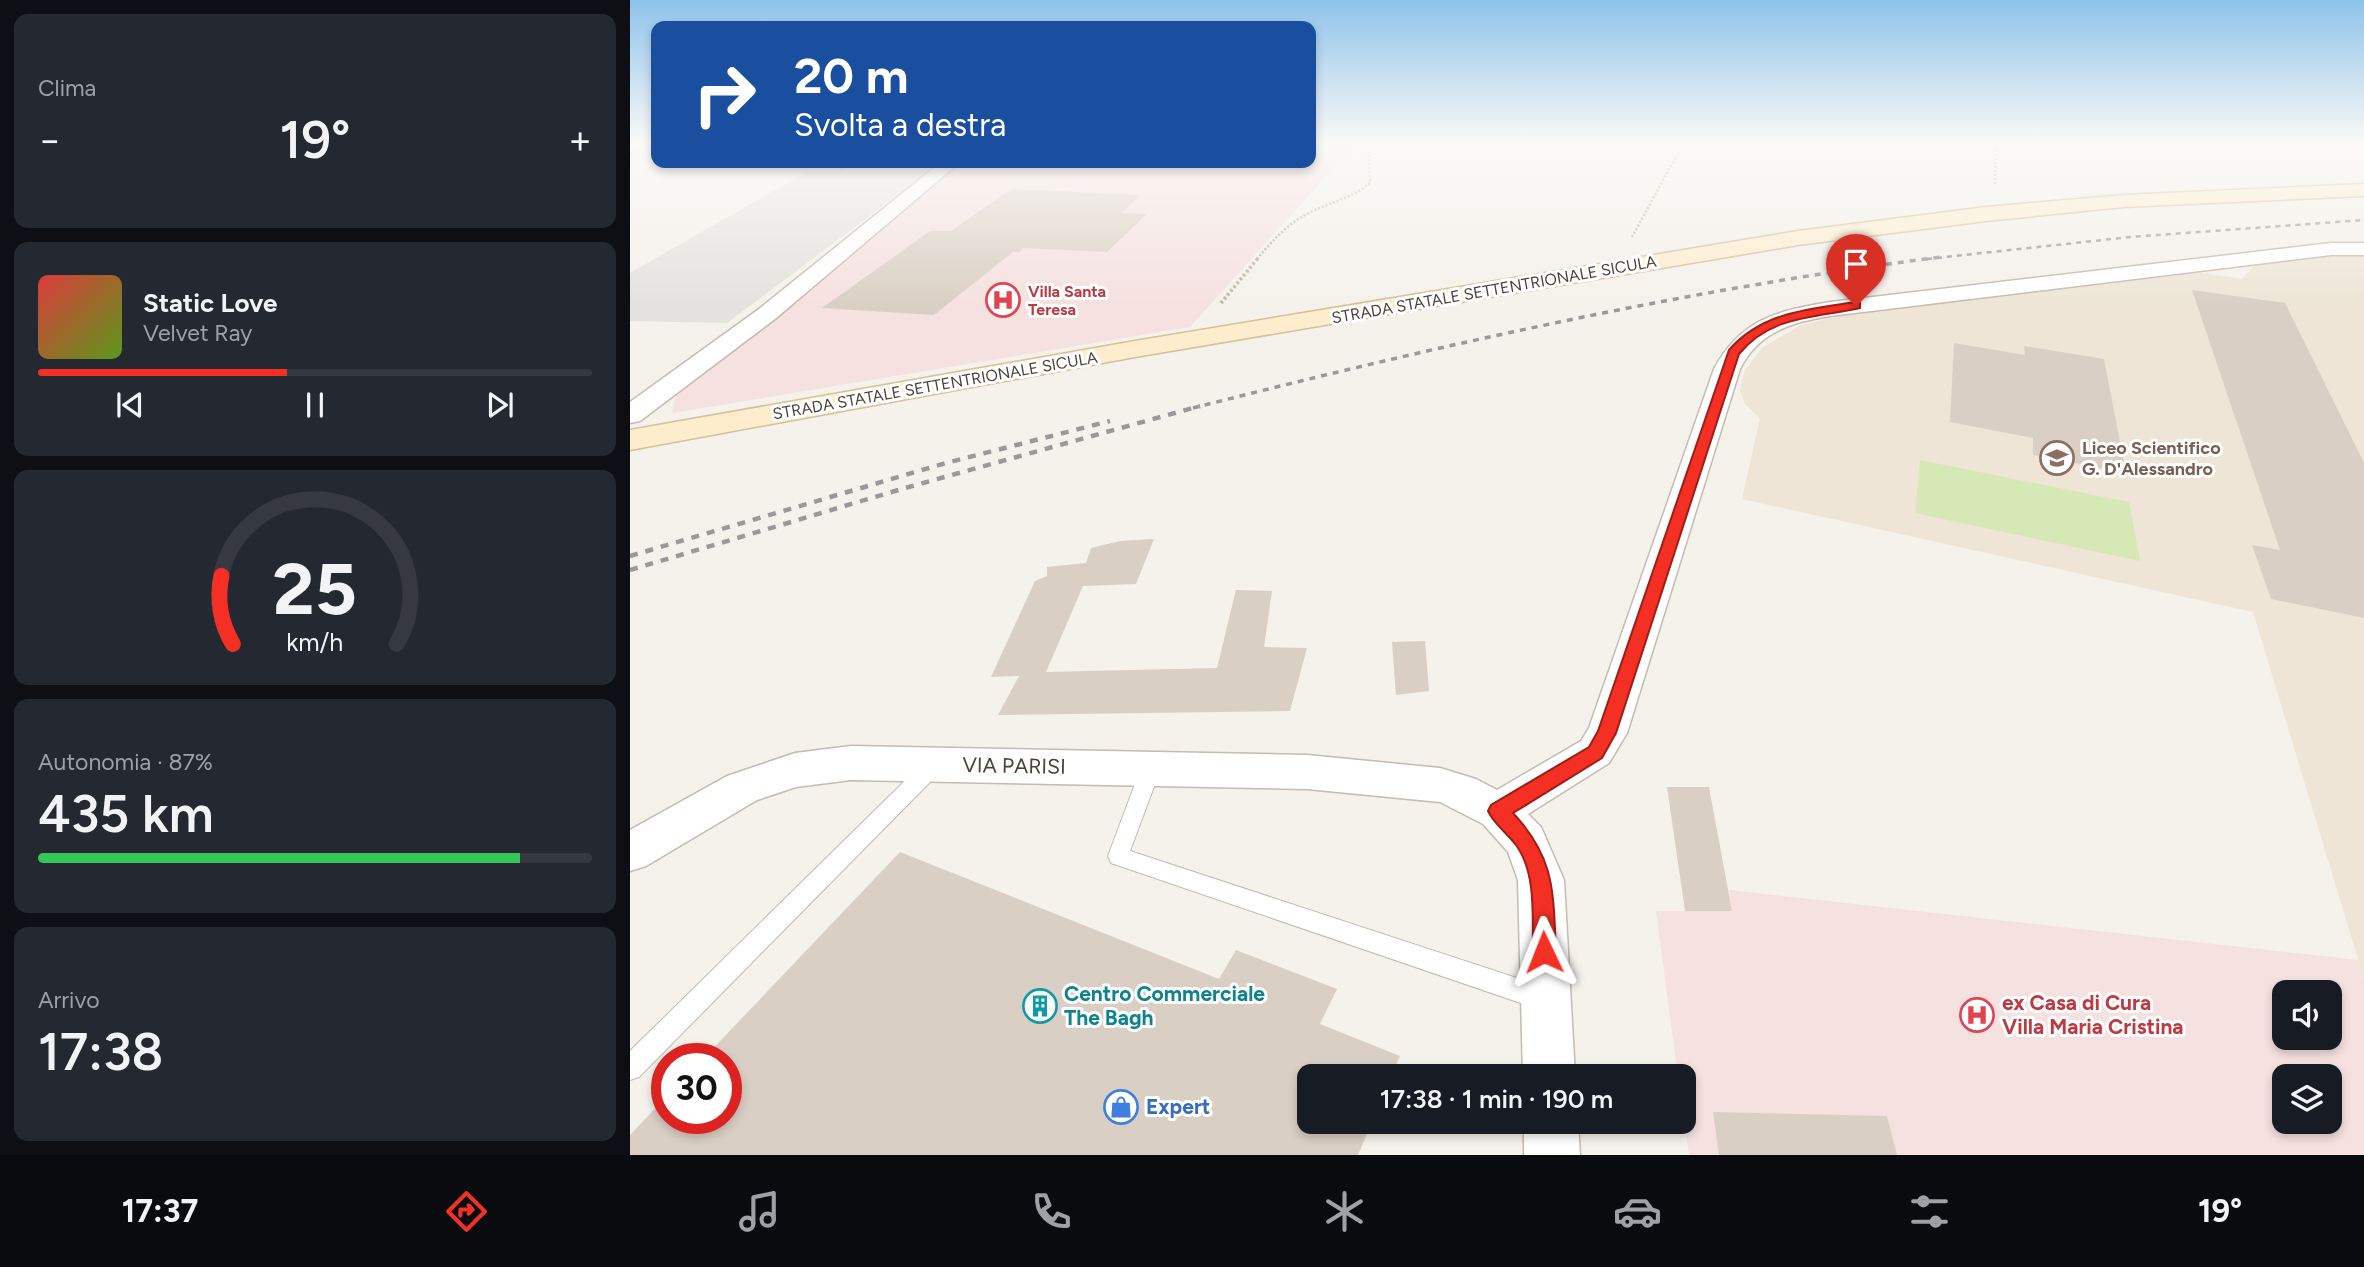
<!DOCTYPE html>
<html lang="it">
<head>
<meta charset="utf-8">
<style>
	:root { --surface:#171b24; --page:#242831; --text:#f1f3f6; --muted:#9ea1a6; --line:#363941; --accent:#f42f23 }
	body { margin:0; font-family:Figtree,sans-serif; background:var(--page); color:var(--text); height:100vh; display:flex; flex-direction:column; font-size:26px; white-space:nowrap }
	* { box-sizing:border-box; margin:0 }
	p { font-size:23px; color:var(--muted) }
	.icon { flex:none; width:38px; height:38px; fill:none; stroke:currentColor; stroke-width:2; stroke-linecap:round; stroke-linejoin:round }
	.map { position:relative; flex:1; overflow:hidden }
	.sheet { display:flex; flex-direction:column; gap:14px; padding:14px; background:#0d0f14; width:630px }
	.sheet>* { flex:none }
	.hud { position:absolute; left:21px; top:21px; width:665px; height:147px; border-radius:14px; box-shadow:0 4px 10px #0003; background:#1a4fa0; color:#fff; overflow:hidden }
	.tools { position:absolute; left:1642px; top:980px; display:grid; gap:14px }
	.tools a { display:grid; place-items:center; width:70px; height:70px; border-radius:14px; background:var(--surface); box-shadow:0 4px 10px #0003; font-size:35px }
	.speed { position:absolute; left:21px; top:1043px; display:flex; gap:14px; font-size:35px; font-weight:700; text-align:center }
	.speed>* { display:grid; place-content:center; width:91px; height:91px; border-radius:50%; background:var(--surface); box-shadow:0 4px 10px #0003; line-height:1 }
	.speed .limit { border:10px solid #d22; background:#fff; color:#111 }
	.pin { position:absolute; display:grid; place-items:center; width:60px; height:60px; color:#fff; margin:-72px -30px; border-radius:50% 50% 50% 0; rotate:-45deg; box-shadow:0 0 7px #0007 }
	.pin .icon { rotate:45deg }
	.me { position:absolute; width:77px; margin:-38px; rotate:358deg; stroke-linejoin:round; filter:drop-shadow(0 0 5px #0008) }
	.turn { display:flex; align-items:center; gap:24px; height:147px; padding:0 28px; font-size:32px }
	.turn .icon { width:91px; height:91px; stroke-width:2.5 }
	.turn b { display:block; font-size:49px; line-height:60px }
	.big { font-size:52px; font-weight:600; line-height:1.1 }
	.sheet .tile { flex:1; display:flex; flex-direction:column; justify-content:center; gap:10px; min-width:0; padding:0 24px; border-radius:14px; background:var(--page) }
	.sheet .dial { align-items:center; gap:0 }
	.dial svg { height:182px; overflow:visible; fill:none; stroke:var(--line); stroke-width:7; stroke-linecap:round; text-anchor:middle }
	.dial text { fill:var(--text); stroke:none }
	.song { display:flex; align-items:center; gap:21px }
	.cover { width:84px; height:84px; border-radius:10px; background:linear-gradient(135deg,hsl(0 70% 55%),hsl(90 70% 35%)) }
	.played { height:7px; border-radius:4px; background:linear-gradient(90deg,var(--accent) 45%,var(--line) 45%) }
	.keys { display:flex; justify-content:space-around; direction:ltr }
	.heat { display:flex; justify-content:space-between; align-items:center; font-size:38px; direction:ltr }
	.charge { height:10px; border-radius:5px; background:linear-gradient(90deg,#34c759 87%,var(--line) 0) }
	.trip { position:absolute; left:667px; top:1064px; width:399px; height:70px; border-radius:14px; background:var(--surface); box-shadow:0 4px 10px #0003; font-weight:600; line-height:70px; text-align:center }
	.menu { display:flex; height:112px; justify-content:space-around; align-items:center; background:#090b0e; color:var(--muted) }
	.menu .icon { width:49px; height:49px }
	.menu .on { color:var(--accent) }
	.menu b { font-size:32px; color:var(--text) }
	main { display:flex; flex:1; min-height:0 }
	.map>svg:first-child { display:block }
	.education { fill:#eee5d6 }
	.medical { fill:#f5e1e0; fill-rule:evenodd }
	.green { fill:#d6e8b6 }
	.parking { fill:#e4e2df }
	.building { fill:#dacfc4 }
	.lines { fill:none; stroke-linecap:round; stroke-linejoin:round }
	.service-casing { stroke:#c4bbb1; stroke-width:2 }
	.minor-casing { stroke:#c4bbb1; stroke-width:3 }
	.secondary-casing { stroke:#d4c09c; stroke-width:3 }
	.path-far1 { stroke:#c2b39f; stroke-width:2.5; stroke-dasharray:2 2; stroke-linecap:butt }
	.path { stroke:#c2b39f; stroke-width:3.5; stroke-dasharray:2.5 2.5; stroke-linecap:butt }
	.service { fill:#fff; fill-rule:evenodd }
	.minor { fill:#fff; fill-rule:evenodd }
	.secondary { fill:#fdedcd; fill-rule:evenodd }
	.rail-far2 { stroke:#999; stroke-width:2.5; stroke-dasharray:5 5; stroke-linecap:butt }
	.rail-far1 { stroke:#999; stroke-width:3.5; stroke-dasharray:6 6; stroke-linecap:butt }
	.rail { stroke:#999; stroke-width:4.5; stroke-dasharray:8 8; stroke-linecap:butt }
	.route { fill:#f42f23; stroke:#9f1f17; stroke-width:2 }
	.labels { text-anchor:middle; stroke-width:6; stroke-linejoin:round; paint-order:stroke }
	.far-street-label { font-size:16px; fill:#4a4239; stroke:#fff }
	.far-health-label { font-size:16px; font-weight:bold; fill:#be3a42; stroke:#fff; text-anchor:start }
	.education-label { font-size:18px; font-weight:bold; fill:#785e54; stroke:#fff; text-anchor:start }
	.near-street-label { font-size:21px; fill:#4a4239; stroke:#fff }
	.near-culture-label { font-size:21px; font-weight:bold; fill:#0d838f; stroke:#fff; text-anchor:start }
	.near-health-label { font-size:21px; font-weight:bold; fill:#be3a42; stroke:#fff; text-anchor:start }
	.near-shop-label { font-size:21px; font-weight:bold; fill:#366cbe; stroke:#fff; text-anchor:start }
</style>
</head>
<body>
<main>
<section class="sheet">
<div class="tile"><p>Clima</p>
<div class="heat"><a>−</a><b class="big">19°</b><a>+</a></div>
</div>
<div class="tile">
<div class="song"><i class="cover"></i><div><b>Static Love</b><p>Velvet Ray</p></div></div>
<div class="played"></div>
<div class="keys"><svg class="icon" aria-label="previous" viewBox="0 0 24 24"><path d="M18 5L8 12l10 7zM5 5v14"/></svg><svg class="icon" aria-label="pause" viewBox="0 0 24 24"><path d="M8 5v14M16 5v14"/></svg><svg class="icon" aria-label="next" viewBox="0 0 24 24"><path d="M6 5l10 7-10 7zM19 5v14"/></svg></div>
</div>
<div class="tile dial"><svg viewBox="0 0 100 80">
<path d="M14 69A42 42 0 1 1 86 69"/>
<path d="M14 69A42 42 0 0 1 9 39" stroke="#f42f23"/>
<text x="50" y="56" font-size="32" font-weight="700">25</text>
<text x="50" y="72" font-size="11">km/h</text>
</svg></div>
<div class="tile"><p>Autonomia · 87%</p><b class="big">435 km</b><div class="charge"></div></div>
<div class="tile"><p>Arrivo</p><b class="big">17:38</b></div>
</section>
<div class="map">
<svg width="1734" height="1155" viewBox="0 0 1734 1155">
	<rect width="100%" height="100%" fill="#f5f1eb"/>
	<path class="education" d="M1712,255l22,1v723l-111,-367 -511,-113 18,-81 -15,-14 -5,-14 5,-20 18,-23 38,-22 38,-9 357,-44 46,7 13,-14z"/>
	<path class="medical" d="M681,142h46l-167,185 -518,86 4,-20 287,-230h348z
		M1099,890l629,70 6,19v176h-675l-5,-40v-39h-6l-22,-165h76zM1654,992h45v46h-45zM1654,1076h45v46h-45z"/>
	<path class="green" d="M1290,460l209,42 11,59 -225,-48z"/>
	<path class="parking" d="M225,163l-16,10 89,-1 -201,151 -97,-2v-48l180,-103z"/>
	<path class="building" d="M381,189l130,6 -20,18 26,1 -40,38 -83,-4 -5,4h-6l-79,63 -112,-7 108,-77h21z
		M1562,290l93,13 79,160v155l-93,-19 -19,-54 28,5z
		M1324,343l71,12 -1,-9 80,13 22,114 -93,-18v-17l-83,-16z
		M524,539l-18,45 -53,2 -37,86 171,-4 19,-78 36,1 -8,56 43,1 -17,63 -292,4 21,-39 -28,1 44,-96 12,-5v-9l39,-4 5,-15 29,-7z
		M795,641l4,50 -33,4 -4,-53z
		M1037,787h42l23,124h-47z
		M270,852l319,127 17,-29 101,39 -17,35 80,32 -9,20h-82v46h63l-14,33h-728v-20l37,-39v22h59v-59h-23z
		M1083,1112l174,4 10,39h-178z"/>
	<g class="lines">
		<g class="service-casing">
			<path id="service" d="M301,760l7,2 3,6 -3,6 -299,303 -9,3v-29l294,-289z
				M521,760l7,2 3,6 -31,83 411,135 8,4 4,8 -4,8 -8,4 -430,-147 -3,-7 33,-88 3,-6z"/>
		</g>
		<g class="minor-casing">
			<path id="minor" d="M310,163h19l-184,156 -135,102 -10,2v-21l129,-93z
				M1701,243h33v12h-33l-501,61c-38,6 -72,16 -90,53l-113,364 -18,30 -81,51 13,13 23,53 11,196h-52l-5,-196 -10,-28 -25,-28 -43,-22 -133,-13 -456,-9 -55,7 -39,13 -111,66 -16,5v-41l97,-54 68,-23 56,-7 456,9 133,13 36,11 21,11 84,-49 8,-13 125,-359c27,-50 63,-58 116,-67z
				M894,1122h54l2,33h-56z"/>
		</g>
		<g class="secondary-casing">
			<path id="secondary" d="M1734,184v12l-240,11 -138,14 -188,24 -663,112 -505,93v-20l505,-89 663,-110 188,-24 138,-12z"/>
		</g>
		<path class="path-far1" d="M0,154l26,-10
			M1365,184l1,-42
			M1002,237l52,-95
			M627,259c15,-18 32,-37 54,-47 20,-10 41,-14 59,-29l-2,-41"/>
		<path class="path" d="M591,303l38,-46"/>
		<use href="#service" class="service"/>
		<use href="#minor" class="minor"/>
		<use href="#secondary" class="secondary"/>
		<path class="rail-far2" d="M1297,259l203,-22 234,-17"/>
		<path class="rail-far1" d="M563,408c247,-63 495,-119 748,-151"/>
		<path class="rail" d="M0,556l316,-93 164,-42
			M0,570l275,-82 295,-82"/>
	</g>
	<linearGradient id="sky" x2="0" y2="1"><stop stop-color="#8fc3eb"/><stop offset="0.47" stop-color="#faf9f6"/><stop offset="1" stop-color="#faf9f6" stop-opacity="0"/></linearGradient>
	<rect width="1734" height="304" fill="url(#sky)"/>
	<path class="route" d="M1226,302l4,1v5c-45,10 -89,7 -121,46l-123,379 -14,25 -89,55c43,46 40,80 43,139l-4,8 -8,3 -8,-3 -3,-8c-1,-34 4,-78 -17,-107 -9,-12 -22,-21 -28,-34l3,-6 98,-58 9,-16 131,-381c33,-38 80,-41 127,-48z"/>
	<defs>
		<g id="hospital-ring" transform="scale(1.75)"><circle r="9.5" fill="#fff" stroke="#e0444e" stroke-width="1.5"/><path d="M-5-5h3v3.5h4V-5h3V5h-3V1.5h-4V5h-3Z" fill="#e0444e"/></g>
		<g id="school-ring" transform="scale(1.75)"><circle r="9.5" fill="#fff" stroke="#8d6e63" stroke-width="1.5"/><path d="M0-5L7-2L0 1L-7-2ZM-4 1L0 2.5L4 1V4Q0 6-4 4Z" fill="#8d6e63"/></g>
		<g id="building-ring" transform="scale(1.75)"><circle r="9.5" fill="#fff" stroke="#0f9aa8" stroke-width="1.5"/><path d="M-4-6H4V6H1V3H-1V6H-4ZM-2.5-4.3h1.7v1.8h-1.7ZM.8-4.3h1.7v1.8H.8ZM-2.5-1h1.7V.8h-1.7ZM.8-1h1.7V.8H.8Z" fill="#0f9aa8"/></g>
		<g id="shop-ring" transform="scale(1.75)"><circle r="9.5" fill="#fff" stroke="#3f7fe0" stroke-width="1.5"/><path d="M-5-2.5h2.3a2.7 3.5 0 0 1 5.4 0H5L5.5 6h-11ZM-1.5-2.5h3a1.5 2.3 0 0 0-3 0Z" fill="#3f7fe0"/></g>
	</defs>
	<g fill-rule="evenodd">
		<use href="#hospital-ring" x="373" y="300"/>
		<use href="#school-ring" x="1427" y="458"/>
		<use href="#building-ring" x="410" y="1006"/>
		<use href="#hospital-ring" x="1347" y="1015"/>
		<use href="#shop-ring" x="491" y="1107"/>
	</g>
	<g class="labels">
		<g class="far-street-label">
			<text transform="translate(864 289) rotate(-10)" y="6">STRADA STATALE SETTENTRIONALE SICULA</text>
			<text transform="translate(305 385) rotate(-10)" y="6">STRADA STATALE SETTENTRIONALE SICULA</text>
		</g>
		<g class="far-health-label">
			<text x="398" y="297">Villa Santa<tspan x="398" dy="18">Teresa</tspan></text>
		</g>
		<g class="education-label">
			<text x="1452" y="454">Liceo Scientifico<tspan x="1452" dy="21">G. D'Alessandro</tspan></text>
		</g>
		<g class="near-street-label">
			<text transform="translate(384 766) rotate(1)" y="7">VIA PARISI</text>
		</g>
		<g class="near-culture-label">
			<text x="434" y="1001">Centro Commerciale<tspan x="434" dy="24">The Bagh</tspan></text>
		</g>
		<g class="near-health-label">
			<text x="1372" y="1010">ex Casa di Cura<tspan x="1372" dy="24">Villa Maria Cristina</tspan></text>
		</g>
		<g class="near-shop-label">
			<text x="516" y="1114">Expert</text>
		</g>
	</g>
</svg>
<div class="tools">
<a><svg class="icon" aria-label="sound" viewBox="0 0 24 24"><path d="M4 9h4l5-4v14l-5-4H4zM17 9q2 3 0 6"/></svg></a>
<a><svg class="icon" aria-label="layers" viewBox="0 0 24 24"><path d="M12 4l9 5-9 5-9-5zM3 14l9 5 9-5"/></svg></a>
</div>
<div class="speed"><div class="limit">30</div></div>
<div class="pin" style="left:1226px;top:306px;background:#d93025"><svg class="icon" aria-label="arrive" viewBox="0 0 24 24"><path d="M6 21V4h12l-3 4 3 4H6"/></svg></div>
<svg class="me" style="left:914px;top:952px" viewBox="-20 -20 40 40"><path d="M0-17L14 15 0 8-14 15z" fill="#f42f23" stroke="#fff" stroke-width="4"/></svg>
<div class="trip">17:38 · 1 min · 190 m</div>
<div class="hud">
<div class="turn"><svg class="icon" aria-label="right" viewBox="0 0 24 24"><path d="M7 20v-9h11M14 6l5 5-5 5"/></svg><div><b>20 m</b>Svolta a destra</div></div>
</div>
</div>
</main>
<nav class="menu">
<b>17:37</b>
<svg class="icon on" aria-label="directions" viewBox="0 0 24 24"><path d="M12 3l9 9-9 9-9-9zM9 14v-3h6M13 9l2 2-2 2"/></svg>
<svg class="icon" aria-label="music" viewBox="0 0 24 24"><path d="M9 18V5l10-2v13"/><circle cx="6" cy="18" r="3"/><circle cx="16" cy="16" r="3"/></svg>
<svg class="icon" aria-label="phone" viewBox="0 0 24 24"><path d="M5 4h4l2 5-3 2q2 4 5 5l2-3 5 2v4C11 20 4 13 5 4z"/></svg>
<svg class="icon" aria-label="climate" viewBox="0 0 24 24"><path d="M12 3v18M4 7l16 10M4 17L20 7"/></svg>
<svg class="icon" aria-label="car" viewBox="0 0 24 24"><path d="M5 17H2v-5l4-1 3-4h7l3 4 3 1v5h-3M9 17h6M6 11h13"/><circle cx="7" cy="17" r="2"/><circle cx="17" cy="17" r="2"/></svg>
<svg class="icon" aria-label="filters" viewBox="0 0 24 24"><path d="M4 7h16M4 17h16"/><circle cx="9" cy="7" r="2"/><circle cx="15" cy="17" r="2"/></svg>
<b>19°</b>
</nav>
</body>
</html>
